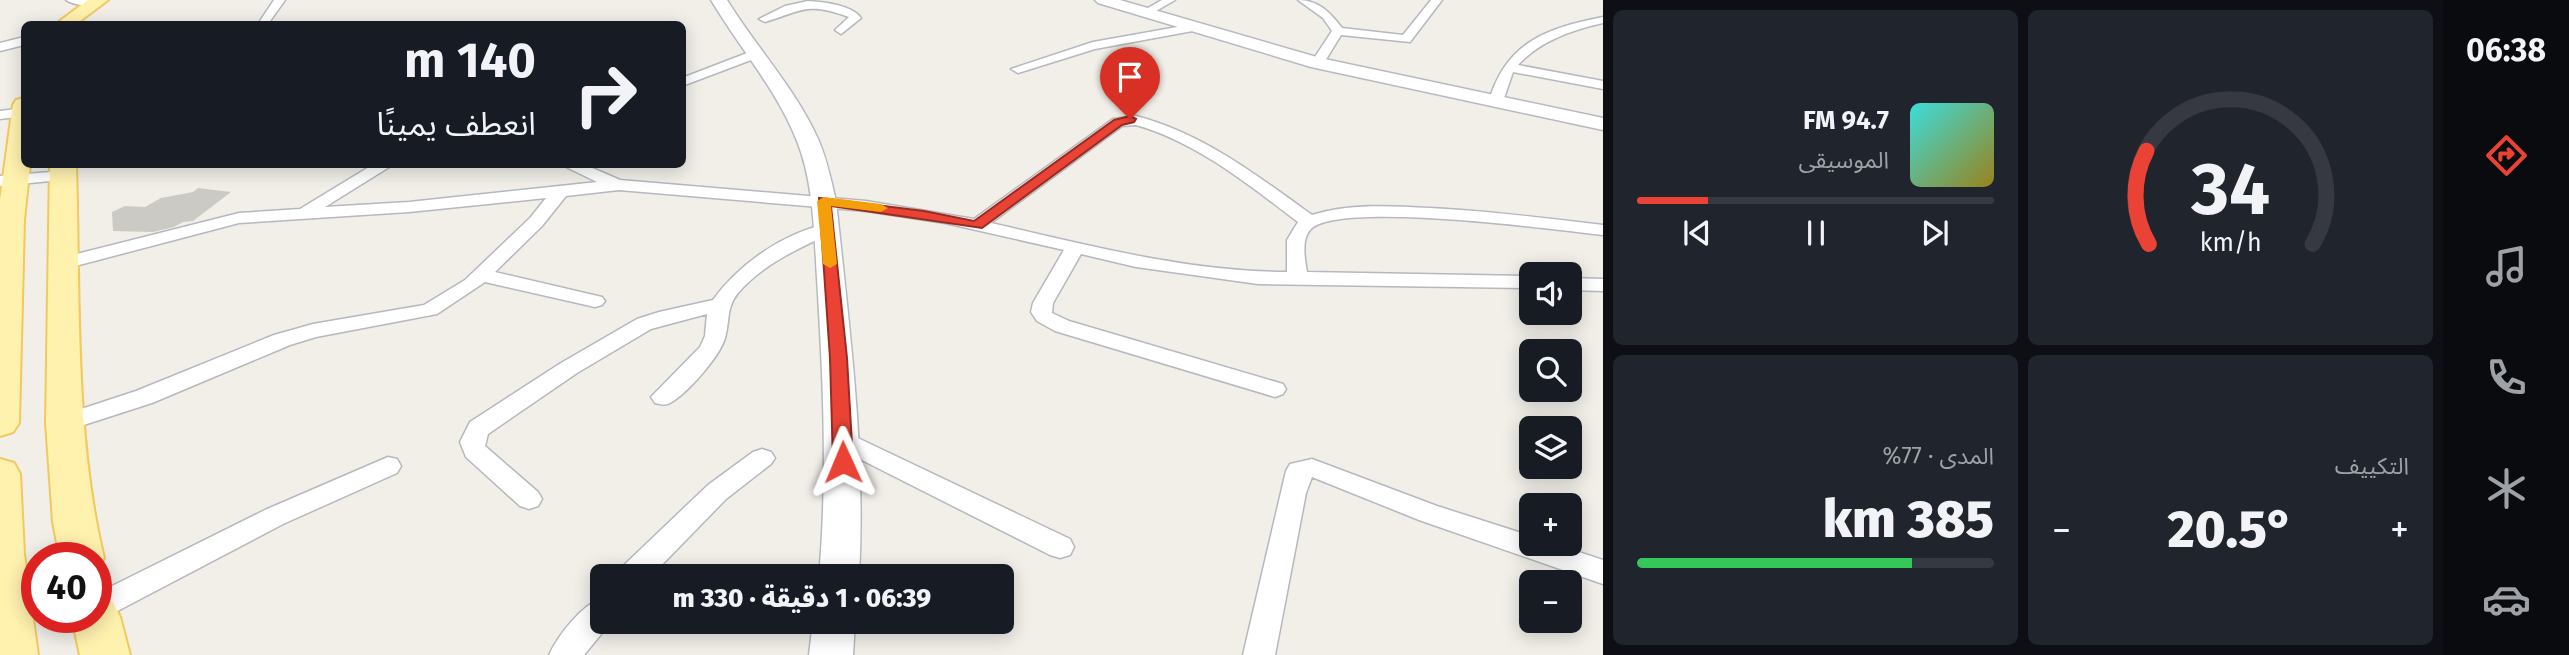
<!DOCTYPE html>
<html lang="ar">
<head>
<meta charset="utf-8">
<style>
	:root { --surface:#171b24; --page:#20242c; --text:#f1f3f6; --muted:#9ea1a6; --line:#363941; --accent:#ea4335 }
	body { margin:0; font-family:"Fira Sans","Noto Sans Arabic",sans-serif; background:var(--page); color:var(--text); direction:rtl; height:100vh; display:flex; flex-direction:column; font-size:26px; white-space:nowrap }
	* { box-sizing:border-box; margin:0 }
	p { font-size:23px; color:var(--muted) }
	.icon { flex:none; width:38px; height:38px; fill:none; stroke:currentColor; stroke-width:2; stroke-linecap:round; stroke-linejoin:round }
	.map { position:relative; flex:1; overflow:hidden; direction:ltr }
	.drawer { display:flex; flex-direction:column; gap:10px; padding:10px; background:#0d0f14; width:840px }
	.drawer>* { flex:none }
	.banner { position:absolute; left:21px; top:21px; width:665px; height:147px; border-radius:10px; box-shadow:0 4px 18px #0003; direction:rtl; background:#171b24; color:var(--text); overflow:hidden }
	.tools { position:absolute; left:1519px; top:262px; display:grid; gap:14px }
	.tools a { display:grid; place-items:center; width:63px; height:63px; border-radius:10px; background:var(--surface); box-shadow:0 4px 18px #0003; font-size:35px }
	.speed { position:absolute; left:21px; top:542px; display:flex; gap:14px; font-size:35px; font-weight:700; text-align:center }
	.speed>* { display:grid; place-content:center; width:91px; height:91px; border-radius:50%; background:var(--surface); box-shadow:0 4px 18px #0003; line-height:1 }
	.speed .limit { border:10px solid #d22; background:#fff; color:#111 }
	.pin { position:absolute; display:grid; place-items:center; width:60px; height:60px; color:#fff; margin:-72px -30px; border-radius:50% 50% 50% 0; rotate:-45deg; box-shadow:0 0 7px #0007 }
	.pin .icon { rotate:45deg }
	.me { position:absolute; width:77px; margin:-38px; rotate:359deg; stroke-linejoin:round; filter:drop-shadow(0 0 5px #0008) }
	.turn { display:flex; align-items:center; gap:24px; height:147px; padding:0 35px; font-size:32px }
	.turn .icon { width:91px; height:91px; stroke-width:2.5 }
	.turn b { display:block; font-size:49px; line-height:60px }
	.big { font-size:52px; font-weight:800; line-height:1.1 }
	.drawer .tile { flex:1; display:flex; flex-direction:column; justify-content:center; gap:10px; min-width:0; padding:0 24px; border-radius:10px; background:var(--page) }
	.drawer .dial { align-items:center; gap:0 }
	.dial svg { height:182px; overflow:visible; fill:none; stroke:var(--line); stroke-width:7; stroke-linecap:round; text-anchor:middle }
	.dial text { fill:var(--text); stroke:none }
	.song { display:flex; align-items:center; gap:21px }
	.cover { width:84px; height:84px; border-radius:10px; background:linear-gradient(135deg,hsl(180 70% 55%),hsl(50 70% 35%)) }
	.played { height:7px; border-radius:4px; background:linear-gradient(90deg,var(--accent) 20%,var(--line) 20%) }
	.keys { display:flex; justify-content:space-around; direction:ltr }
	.heat { display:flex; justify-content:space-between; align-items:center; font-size:38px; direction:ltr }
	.charge { height:10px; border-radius:5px; background:linear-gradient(90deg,#34c759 77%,var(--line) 0) }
	.drawer .tiles { flex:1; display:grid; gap:10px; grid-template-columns:repeat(2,1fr) }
	.trip { position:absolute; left:590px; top:564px; width:424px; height:70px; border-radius:10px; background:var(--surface); box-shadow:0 4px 18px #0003; font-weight:800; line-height:70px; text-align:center; direction:rtl }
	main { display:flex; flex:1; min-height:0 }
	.menu { display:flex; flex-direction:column; width:126px; justify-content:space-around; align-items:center; background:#090b0e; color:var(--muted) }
	.menu .icon { width:49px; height:49px }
	.menu .selected { color:var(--accent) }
	.menu b { font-size:32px; color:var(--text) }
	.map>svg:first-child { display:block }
	.building { fill:#cccac5 }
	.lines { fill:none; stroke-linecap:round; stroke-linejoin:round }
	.street-casing { stroke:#b5b8bc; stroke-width:3 }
	.secondary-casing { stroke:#b6babf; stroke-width:3 }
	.primary-casing { stroke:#f2c960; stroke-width:4 }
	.street { fill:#fff; fill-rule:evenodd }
	.secondary { fill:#fff; fill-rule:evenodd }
	.primary { fill:#fff2af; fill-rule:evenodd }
	.route { fill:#ea4335; stroke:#982c22; stroke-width:2 }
	.slow { fill:#f59e0b }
</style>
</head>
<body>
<main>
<nav class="menu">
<b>06:38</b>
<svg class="icon selected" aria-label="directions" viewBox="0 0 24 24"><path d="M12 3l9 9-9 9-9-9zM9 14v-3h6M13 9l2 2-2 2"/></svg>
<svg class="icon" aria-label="music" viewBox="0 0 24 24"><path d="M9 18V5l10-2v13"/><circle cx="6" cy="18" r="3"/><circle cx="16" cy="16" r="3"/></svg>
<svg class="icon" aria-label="phone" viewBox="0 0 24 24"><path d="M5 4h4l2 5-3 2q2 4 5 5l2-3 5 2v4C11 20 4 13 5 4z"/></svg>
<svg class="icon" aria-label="climate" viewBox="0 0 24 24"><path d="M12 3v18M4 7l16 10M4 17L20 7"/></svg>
<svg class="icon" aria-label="car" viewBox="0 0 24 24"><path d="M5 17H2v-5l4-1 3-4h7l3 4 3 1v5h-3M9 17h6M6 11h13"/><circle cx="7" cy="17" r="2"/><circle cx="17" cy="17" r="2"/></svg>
</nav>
<section class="drawer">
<div class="tiles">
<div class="tile dial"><svg viewBox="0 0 100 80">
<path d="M14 69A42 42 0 1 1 86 69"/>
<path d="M14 69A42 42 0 0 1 13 28" stroke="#ea4335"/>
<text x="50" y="56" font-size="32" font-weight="700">34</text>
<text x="50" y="72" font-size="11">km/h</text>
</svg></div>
<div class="tile">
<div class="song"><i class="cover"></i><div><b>94.7 FM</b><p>الموسيقى</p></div></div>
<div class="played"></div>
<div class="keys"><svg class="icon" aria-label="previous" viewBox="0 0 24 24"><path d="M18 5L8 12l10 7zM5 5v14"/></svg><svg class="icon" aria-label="pause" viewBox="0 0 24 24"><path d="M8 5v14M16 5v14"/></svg><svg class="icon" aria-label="next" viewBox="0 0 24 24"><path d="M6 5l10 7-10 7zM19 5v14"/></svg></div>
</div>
<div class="tile"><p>التكييف</p>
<div class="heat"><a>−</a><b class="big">20.5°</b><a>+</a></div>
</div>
<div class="tile"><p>المدى · 77%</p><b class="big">385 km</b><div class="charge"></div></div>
</div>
</section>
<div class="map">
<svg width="1603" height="655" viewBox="0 0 1603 655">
	<rect width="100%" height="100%" fill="#f1efe8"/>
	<path class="building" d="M198,188l33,4 -38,29 -10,1 -9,5 -21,5 -40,-1 -1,-19 13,-6 20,1 16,-9 32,-6z"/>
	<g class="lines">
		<g class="street-casing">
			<path id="street" d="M66,0h34l1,2c-7,6 -28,3 -35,-2z
				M274,0h11l-17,24h-10z
				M1162,0h13l-26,15 -10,-2z
				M1298,0c20,0 32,12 44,28l61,7 28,-35h11l-32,42 -69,-7 -19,31 -5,1 -6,-4 21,-32 -9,-13z
				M808,1c16,1 44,4 53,17l-20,16 -6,-4 14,-13c-42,-15 -45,-7 -84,5l-6,-3 26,-13z
				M1603,17v6c-31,7 -63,18 -85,42l85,16v8l-90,-17 -10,29 -2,3h-10l-2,-3c17,-59 58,-73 114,-84z
				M1194,24l6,4 -2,2 -103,19 -77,24 -7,-4 82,-27z
				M24,37v8l-24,6v-8z
				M755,50l6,4 -2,3 -77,29v-8z
				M24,108v8l-24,3v-8z
				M1136,116c66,17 122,60 176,99 38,-12 79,-9 118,-7 58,3 116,10 173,17v10c-45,-5 -268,-35 -293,-5 -9,11 -5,30 -3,42l224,4v12l-273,-4 -122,-17 -55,-13 -28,49 -1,10 17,8 214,63 3,5 -3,5 -8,3 -220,-66 -18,-10 -6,-9 2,-9 31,-53 -119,-27 -79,-12 -247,-21 -53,6 -24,30 -47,46 107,25 3,4 -3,4 -7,2 -110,-25 -48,32 -121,23 -26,8 -138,58 -87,28 -8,-2 -4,-6 4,-6 79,-26 138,-56 39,-11 111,-19 41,-25 65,-62 16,-20 -137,14 -170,11 -175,46 -10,-6 3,-4 182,-46 61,-4 74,-45h20l-69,43 84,-5 188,-20 -37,-18h23l37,16 246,21 108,18 139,-100zM1136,125c60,17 112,59 162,97l-11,18v32c-99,0 -199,-27 -296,-49l131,-97z
				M64,171l8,5 -2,3 -70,7v-10z
				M826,224l6,1 3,4 -3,4c-33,15 -69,31 -94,60 -12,15 -8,28 -13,45 -5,18 -38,56 -55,65 -5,3 -10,1 -15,0l-4,-6 49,-50 5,-11 2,-22 -56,15 -74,44 -89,61 -3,12 53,46 4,7 -4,7 -9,3 -9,-3 -54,-49 -6,-15 10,-20 91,-59 76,-44 22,-7 54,-12c26,-36 69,-66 113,-76z
				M1570,278l33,1v12l-33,-1z
				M843,431l227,108 4,8 -4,8 -10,3 -10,-3 -216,-109 -3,-6 3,-6z
				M762,449l9,3 4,6 -4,6 -45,35 -75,77h-33l4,-9 86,-82 45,-33z
				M388,457l9,2 4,7 -4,7 -114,51 -177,93 -10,4 -9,-3h9v-24l169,-84z
				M1312,459l125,47 94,30v8h24l48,16v24l-184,-64 -107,-43 -6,16 -31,162h-32l43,-184 4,-7z
				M602,598v23h10l-28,34h-35c9,-20 33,-50 53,-57z"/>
		</g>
		<g class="secondary-casing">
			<path id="secondary" d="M711,0h16c29,47 68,88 91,139 9,20 13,41 18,62 13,125 30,249 23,375h-40c9,-100 4,-199 -2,-298 -3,-46 -3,-94 -20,-137 -20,-51 -58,-94 -86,-141z
				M1095,0h25l200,58 283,60v12l-292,-63 -213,-64z
				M813,621h42l-2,34h-44z"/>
		</g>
		<g class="primary-casing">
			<path id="primary" d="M88,0h20l-32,24h-20z
				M24,98v66h6l-6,56 -5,203 -6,9 -13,4v-236l13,-95 3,-5z
				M50,164h26c4,127 -2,271 28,394l-8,13v-13h-36l-7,-36 -7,-99z
				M0,459l14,4 6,11 4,80 14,101h-38z
				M96,596l17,6 7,15 10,38h-50l-8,-37h24z"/>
		</g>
		<use href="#street" class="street"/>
		<use href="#secondary" class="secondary"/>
		<use href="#primary" class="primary"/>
	</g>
	<path class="route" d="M1130,116l6,3 -2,3 -12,3 -140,103 -151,-22 16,152 6,104 -3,5h-14l-3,-5 -3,-104 -11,-160 105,13 50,10 140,-101z"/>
	<path class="slow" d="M824,197l57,7 7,4 -7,4 -50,-6 6,58 -7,4 -7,-4 -6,-63z"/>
</svg>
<div class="tools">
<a><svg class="icon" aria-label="sound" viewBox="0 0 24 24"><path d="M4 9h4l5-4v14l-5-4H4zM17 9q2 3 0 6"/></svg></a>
<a><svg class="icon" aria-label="search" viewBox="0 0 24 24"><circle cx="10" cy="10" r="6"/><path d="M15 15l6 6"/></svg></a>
<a><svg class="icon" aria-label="layers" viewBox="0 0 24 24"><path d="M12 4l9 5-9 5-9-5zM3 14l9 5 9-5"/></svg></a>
<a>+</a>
<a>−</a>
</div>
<div class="speed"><div class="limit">40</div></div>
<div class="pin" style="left:1130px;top:119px;background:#d93025"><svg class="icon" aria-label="arrive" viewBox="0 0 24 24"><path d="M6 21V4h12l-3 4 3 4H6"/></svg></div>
<svg class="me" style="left:843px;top:462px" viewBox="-20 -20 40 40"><path d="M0-17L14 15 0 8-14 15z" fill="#ea4335" stroke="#fff" stroke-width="4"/></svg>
<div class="trip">06:39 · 1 دقيقة · 330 m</div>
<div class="banner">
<div class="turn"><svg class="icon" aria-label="right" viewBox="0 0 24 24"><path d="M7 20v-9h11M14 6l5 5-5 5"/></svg><div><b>140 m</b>انعطف يمينًا</div></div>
</div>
</div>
</main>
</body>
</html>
